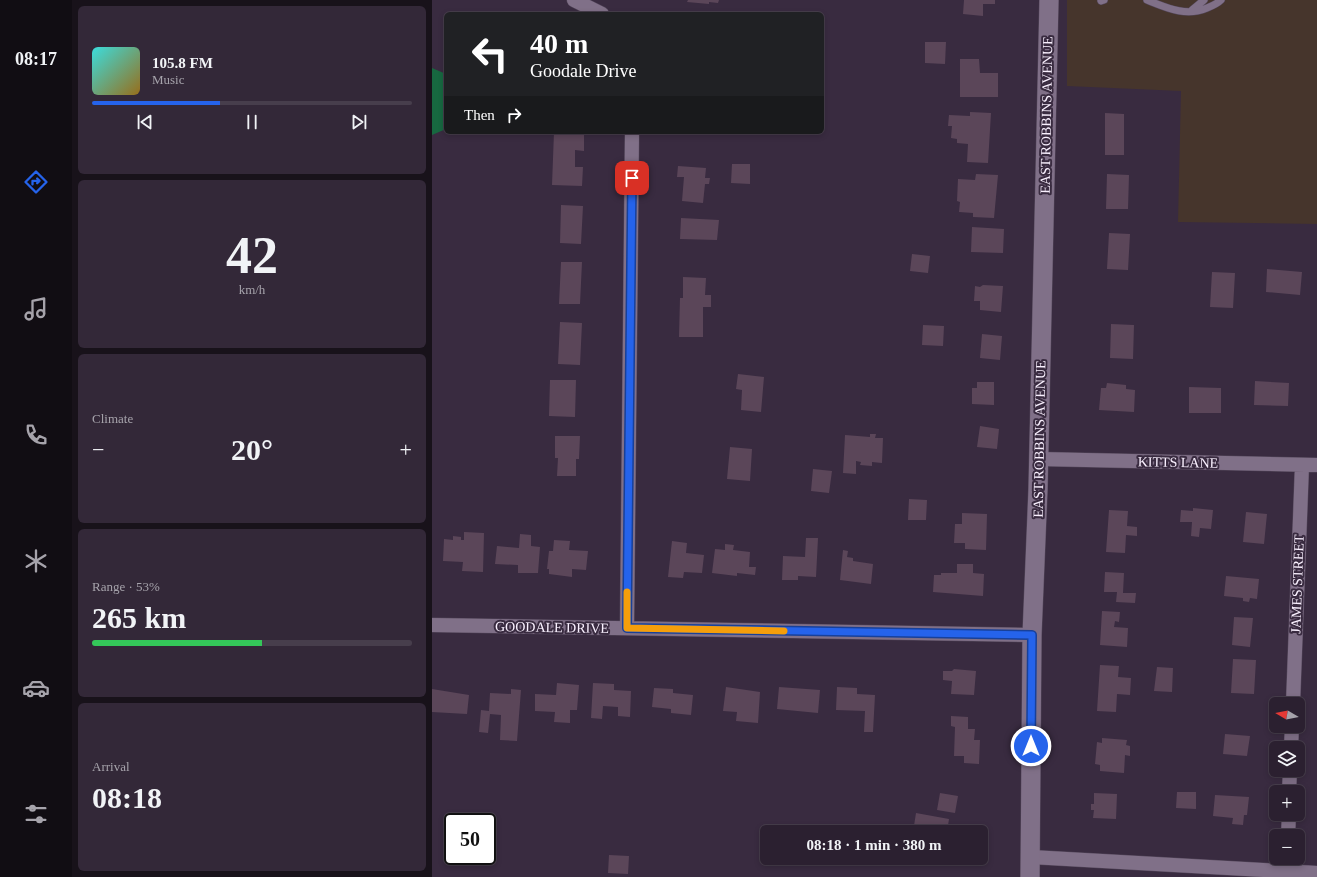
<!DOCTYPE html>
<html lang="en">
<head>
<meta charset="utf-8">
<style>
	:root { --surface:#2b2030; --page:#332838; --text:#f1f3f6; --muted:#a6a3ab; --line:#473e4c; --accent:#2563eb }
	body { margin:0; font-family:"Times New Roman",serif; background:var(--page); color:var(--text); height:100vh; display:flex; flex-direction:column; font-size:15px; white-space:nowrap }
	* { box-sizing:border-box; margin:0 }
	p { font-size:13px; color:var(--muted) }
	.icon { flex:none; width:22px; height:22px; fill:none; stroke:currentColor; stroke-width:2; stroke-linecap:round; stroke-linejoin:round }
	.map { position:relative; flex:1; overflow:hidden }
	.side { display:flex; flex-direction:column; gap:6px; padding:6px; background:#18121a; width:360px }
	.side>* { flex:none }
	.hud { position:absolute; left:12px; top:12px; width:380px; height:122px; border-radius:6px; box-shadow:0 2px 6px #0003,0 0 0 1px var(--line); background:#202124; color:#fff; overflow:hidden }
	.needle { width:26px; rotate:280deg }
	.controls { position:absolute; left:837px; top:697px; display:grid; gap:8px }
	.controls a { display:grid; place-items:center; width:36px; height:36px; border-radius:6px; background:var(--surface); box-shadow:0 2px 6px #0003,0 0 0 1px var(--line); font-size:20px }
	.speed { position:absolute; left:12px; top:813px; display:flex; gap:8px; font-size:20px; font-weight:700; text-align:center }
	.speed>* { display:grid; place-content:center; width:52px; height:52px; border-radius:50%; background:var(--surface); box-shadow:0 2px 6px #0003,0 0 0 1px var(--line); line-height:1 }
	.speed .limit { border:2px solid #111; border-radius:6px; background:#fff; color:#111 }
	.pin { position:absolute; display:grid; place-items:center; width:34px; height:34px; color:#fff; margin:-17px; border-radius:8px; box-shadow:0 2px 6px #0006 }
	.me { position:absolute; width:44px; margin:-22px; rotate:0deg; stroke-linejoin:round; filter:drop-shadow(0 0 3px #0008) }
	.turn { display:flex; align-items:center; gap:14px; height:84px; padding:0 20px; font-size:18px }
	.turn .icon { width:52px; height:52px; stroke-width:2.5 }
	.turn b { display:block; font-size:28px; line-height:34px }
	.then { display:flex; align-items:center; height:38px; padding:0 20px; background:#0003; gap:8px; font-size:15px }
	.big { font-size:30px; font-weight:700; line-height:1.1 }
	.side .tile { flex:1; display:flex; flex-direction:column; justify-content:center; gap:6px; min-width:0; padding:0 14px; border-radius:6px; background:var(--page) }
	.side .dial { align-items:center; gap:0 }
	.dial b { font-size:52px; line-height:1 }
	.song { display:flex; align-items:center; gap:12px }
	.cover { width:48px; height:48px; border-radius:6px; background:linear-gradient(135deg,hsl(180 70% 55%),hsl(40 70% 35%)) }
	.played { height:4px; border-radius:2px; background:linear-gradient(90deg,var(--accent) 40%,var(--line) 40%) }
	.keys { display:flex; justify-content:space-around; direction:ltr }
	.heat { display:flex; justify-content:space-between; align-items:center; font-size:22px; direction:ltr }
	.charge { height:6px; border-radius:3px; background:linear-gradient(90deg,#34c759 53%,var(--line) 0) }
	.trip { position:absolute; left:328px; top:825px; width:228px; height:40px; border-radius:6px; background:var(--surface); box-shadow:0 2px 6px #0003,0 0 0 1px var(--line); font-weight:700; line-height:40px; text-align:center }
	main { display:flex; flex:1; min-height:0 }
	.dock { display:flex; flex-direction:column; width:72px; justify-content:space-around; align-items:center; background:#110d13; color:var(--muted) }
	.dock .icon { width:28px; height:28px }
	.dock .selected { color:var(--accent) }
	.dock b { font-size:18px; color:var(--text) }
	.map>svg:first-child { display:block }
	.commercial { fill:#46352c }
	.forest { fill:#176840 }
	.building { fill:#5b4659 }
	.lines { fill:none; stroke-linecap:round; stroke-linejoin:round }
	.lane-casing { stroke:#54485b; stroke-width:8 }
	.street-casing { stroke:#54485b; stroke-width:15 }
	.secondary-casing { stroke:#54485b; stroke-width:20 }
	.lane { stroke:#807088; stroke-width:7 }
	.street { stroke:#807088; stroke-width:14 }
	.secondary { stroke:#807088; stroke-width:19 }
	.route-casing { stroke:#184099; stroke-width:10 }
	.route { stroke:#2563eb; stroke-width:7 }
	.slow { stroke:#f59e0b; stroke-width:7 }
	.labels { text-anchor:middle; stroke-width:4; stroke-linejoin:round; paint-order:stroke }
	.street-label { font-size:14px; fill:#faf1ff; stroke:#392b40 }
</style>
</head>
<body>
<main>
<nav class="dock">
<b>08:17</b>
<svg class="icon selected" aria-label="directions" viewBox="0 0 24 24"><path d="M12 3l9 9-9 9-9-9zM9 14v-3h6M13 9l2 2-2 2"/></svg>
<svg class="icon" aria-label="music" viewBox="0 0 24 24"><path d="M9 18V5l10-2v13"/><circle cx="6" cy="18" r="3"/><circle cx="16" cy="16" r="3"/></svg>
<svg class="icon" aria-label="phone" viewBox="0 0 24 24"><path d="M5 4h4l2 5-3 2q2 4 5 5l2-3 5 2v4C11 20 4 13 5 4z"/></svg>
<svg class="icon" aria-label="climate" viewBox="0 0 24 24"><path d="M12 3v18M4 7l16 10M4 17L20 7"/></svg>
<svg class="icon" aria-label="car" viewBox="0 0 24 24"><path d="M5 17H2v-5l4-1 3-4h7l3 4 3 1v5h-3M9 17h6M6 11h13"/><circle cx="7" cy="17" r="2"/><circle cx="17" cy="17" r="2"/></svg>
<svg class="icon" aria-label="filters" viewBox="0 0 24 24"><path d="M4 7h16M4 17h16"/><circle cx="9" cy="7" r="2"/><circle cx="15" cy="17" r="2"/></svg>
</nav>
<section class="side">
<div class="tile">
<div class="song"><i class="cover"></i><div><b>105.8 FM</b><p>Music</p></div></div>
<div class="played"></div>
<div class="keys"><svg class="icon" aria-label="previous" viewBox="0 0 24 24"><path d="M18 5L8 12l10 7zM5 5v14"/></svg><svg class="icon" aria-label="pause" viewBox="0 0 24 24"><path d="M8 5v14M16 5v14"/></svg><svg class="icon" aria-label="next" viewBox="0 0 24 24"><path d="M6 5l10 7-10 7zM19 5v14"/></svg></div>
</div>
<div class="tile dial"><b>42</b><p>km/h</p></div>
<div class="tile"><p>Climate</p>
<div class="heat"><a>−</a><b class="big">20°</b><a>+</a></div>
</div>
<div class="tile"><p>Range · 53%</p><b class="big">265 km</b><div class="charge"></div></div>
<div class="tile"><p>Arrival</p><b class="big">08:18</b></div>
</section>
<div class="map">
<svg width="885" height="877" viewBox="0 0 885 877">
	<rect width="100%" height="100%" fill="#392b40"/>
	<path class="commercial" d="M635,0h250v224l-139,-2 3,-131 -114,-5z"/>
	<path class="forest" d="M0,68l14,6v55l-14,6z"/>
	<path class="building" d="M256,0h31l-1,3 -9,-1v2l-22,-2z
		M532,0h31v4h-12v12l-20,-2z
		M493,42h21l-1,22 -20,-1z
		M528,59h19l1,14h18v24h-38z
		M538,112l21,1 -3,50 -21,-1 1,-18 -11,-1v-4l-6,-1 1,-12h-4l1,-11 21,1z
		M673,113l19,1v41h-19z
		M122,132h30v19l-9,-1v17h8l-1,19 -30,-1z
		M300,164h18v20l-19,-1z
		M246,166l28,2 -1,10h5l-1,6h-4l-2,19 -21,-2 2,-24h-7z
		M544,174l22,1 -4,43 -21,-1v-4l-14,-1 1,-10 -3,-1 1,-22 17,1z
		M675,174l22,1 -1,34h-22z
		M129,205l22,1 -2,38 -21,-1z
		M249,218l38,2 -2,20 -37,-1z
		M540,227l32,2 -1,24 -32,-1z
		M677,233l21,1 -2,36 -21,-1z
		M480,254l18,2 -2,17 -18,-2z
		M129,262h21l-2,42h-21z
		M835,269l35,3 -2,23 -34,-3z
		M780,272l23,1 -2,35 -23,-1z
		M251,277l23,1 -1,17h6v12h-8v30h-24l1,-39h3z
		M551,285l20,1 -2,26 -21,-2v-9h-6l1,-15 5,1z
		M128,322l22,1 -2,42 -22,-1z
		M679,324l23,1 -1,34 -23,-1z
		M491,325l21,1 -1,20 -21,-1z
		M550,334l20,2 -2,24 -20,-2z
		M306,374l26,3 -3,35 -20,-2 1,-20 -6,-1z
		M118,380h26l-1,37 -26,-1z
		M823,381l34,2 -1,23 -34,-1z
		M545,382h17v23l-22,-1v-16h5z
		M675,383l19,2v4l9,1 -1,22 -35,-2 2,-22h5z
		M757,387l32,1v25h-32z
		M548,426l19,3 -2,20 -20,-2z
		M438,434h6l-1,4h8l-1,25 -10,-1v4l-12,-1 1,-3 -5,-1v13l-13,-1 2,-38 25,2z
		M123,436h25l-1,23h-3v17h-19l1,-18h-3z
		M298,447l22,2 -2,32 -23,-2z
		M381,469l19,2 -3,22 -18,-2z
		M477,499l18,1 -1,20h-18z
		M761,508l20,2 -2,19 -11,-1 -1,9 -8,-1 1,-14h-12l1,-12 12,1z
		M677,510l19,1 -1,15 10,1v9l-11,-1 -1,18 -19,-1z
		M814,512l21,2 -3,30 -21,-2z
		M530,513l25,1 -1,36 -21,-1v-6h-11l1,-19h7z
		M32,532l20,1 -1,39 -21,-1 1,-9 -20,-1 1,-22 9,1v-4l8,1v3h3z
		M88,534l11,1v11l9,1 -2,26h-20v-8l-23,-1 2,-18 22,2z
		M374,538h12l-2,39 -18,-1v4h-16l1,-24 22,1z
		M122,540l16,1 -1,9 19,1 -2,19 -14,-1v8l-23,-3v-5h-2l2,-18h4z
		M240,541l15,2 -1,10 18,2 -2,18 -18,-1 -1,6 -15,-1z
		M293,544l9,1 -1,5 17,2 -1,15h7l-1,8 -18,-2v3l-25,-3 3,-24 10,1z
		M411,550l5,1 -1,6 6,1v3l20,3 -2,20 -31,-4z
		M525,564h16v9l11,1 -1,22 -50,-4 1,-17h7v-2h16z
		M673,572l19,1 -1,20h13l-1,10 -19,-1 1,-10h-13z
		M794,576l33,3 -2,20 -7,-1 -1,4 -6,-1v-3l-19,-2z
		M670,611l18,1 -1,10 -4,-1 -1,6 14,1 -1,19 -27,-2z
		M802,617l19,1 -3,29 -18,-2z
		M801,659l23,1 -2,34 -23,-1z
		M668,665l19,1 -1,11 13,1 -1,17 -13,-1 -1,18 -19,-1z
		M725,667l16,1 -1,24 -18,-1z
		M522,669l22,2 -2,24 -23,-1 1,-13 -9,-1v-9h9z
		M125,683l22,2 -2,25h-7v13l-16,-1 1,-10 -20,-1v-17l21,1z
		M161,683l21,1v6l17,1 -1,26 -12,-1v-9l-15,-1 -1,13 -11,-1z
		M294,687l34,5 -2,31 -22,-2 1,-9 -14,-1z
		M347,687l41,3 -2,23 -41,-4z
		M405,687l20,1v6l18,1 -2,37h-9l1,-21 -29,-1z
		M222,688l19,1v4l20,2 -2,20 -20,-2v-4l-19,-2z
		M0,689l37,6 -2,19 -35,-2z
		M79,689l10,1 -4,51 -17,-1 1,-25 -11,-1 -2,19 -9,-1 2,-22 8,1 1,-18 21,1z
		M519,716l17,1v12h7l-1,11h6l-1,24 -15,-1v-7h-10l1,-29 -4,-1z
		M793,734l25,2 -3,20 -24,-2z
		M670,738l25,2 -1,5 4,1v10l-5,-1 -1,18 -24,-2v-6l-5,-1 2,-22 5,1z
		M745,792h19v17l-20,-1z
		M508,793l18,3 -3,17 -18,-3z
		M662,793l23,1 -1,25 -23,-1 1,-8h-3v-6h3z
		M783,795l34,2 -2,18h-3l-1,10 -11,-1 1,-6 -20,-2z
		M484,813l33,6 -2,13h-34z
		M177,855l20,1 -1,18 -20,-1z"/>
	<g class="lines">
		<g class="lane-casing">
			<path id="lane" d="M715,0c20,8 39,17 60,8 5,-2 10,-4 14,-8
				M669,1l3,-1
				M760,10l12,-10"/>
		</g>
		<g class="street-casing">
			<path id="street" d="M142,0l28,14
				M607,459l278,6
				M0,625l600,10
				M195,628l5,-496
				M861,704l9,-239
				M859,748l1,-22
				M857,792l1,-22
				M856,836l1,-22
				M599,857l286,16
				M854,873l1,-15"/>
		</g>
		<g class="secondary-casing">
			<path id="secondary" d="M598,877l2,-242 6,-146 11,-489"/>
		</g>
		<use href="#lane" class="lane"/>
		<use href="#street" class="street"/>
		<use href="#secondary" class="secondary"/>
	</g>
	<g class="lines">
		<g class="route-casing">
			<path id="route" d="M200,178l-5,450 405,7 -1,111"/>
		</g>
		<use href="#route" class="route"/>
		<path class="slow" d="M195,592v36l157,3"/>
	</g>
	<g class="labels">
		<g class="street-label">
			<text transform="translate(614 115) rotate(-89)" y="5">EAST ROBBINS AVENUE</text>
			<text transform="translate(607 439) rotate(-89)" y="5">EAST ROBBINS AVENUE</text>
			<text transform="translate(746 462) rotate(1)" y="5">KITTS LANE</text>
			<text transform="translate(865 584) rotate(-88)" y="5">JAMES STREET</text>
			<text transform="translate(120 627) rotate(1)" y="5">GOODALE DRIVE</text>
		</g>
	</g>
</svg>
<div class="controls">
<a><svg class="needle" viewBox="-14 -14 28 28"><path d="M0-13l5 13h-10z" fill="#e53935"/><path d="M0 13l5-13h-10z" fill="#a6a3ab"/></svg></a>
<a><svg class="icon" aria-label="layers" viewBox="0 0 24 24"><path d="M12 4l9 5-9 5-9-5zM3 14l9 5 9-5"/></svg></a>
<a>+</a>
<a>−</a>
</div>
<div class="speed"><div class="limit">50</div></div>
<div class="pin" style="left:200px;top:178px;background:#d93025"><svg class="icon" aria-label="arrive" viewBox="0 0 24 24"><path d="M6 21V4h12l-3 4 3 4H6"/></svg></div>
<svg class="me" style="left:599px;top:746px" viewBox="-20 -20 40 40"><circle r="17" fill="#2563eb" stroke="#fff" stroke-width="3"/><path d="M0-11L8 9 0 5-8 9z" fill="#fff"/></svg>
<div class="trip">08:18 · 1 min · 380 m</div>
<div class="hud">
<div class="turn"><svg class="icon" aria-label="left" viewBox="0 0 24 24"><path d="M17 20v-9H6M10 6l-5 5 5 5"/></svg><div><b>40 m</b>Goodale Drive</div></div>
<div class="then">Then<svg class="icon" aria-label="right" viewBox="0 0 24 24"><path d="M7 20v-9h11M14 6l5 5-5 5"/></svg></div>
</div>
</div>
</main>
</body>
</html>
